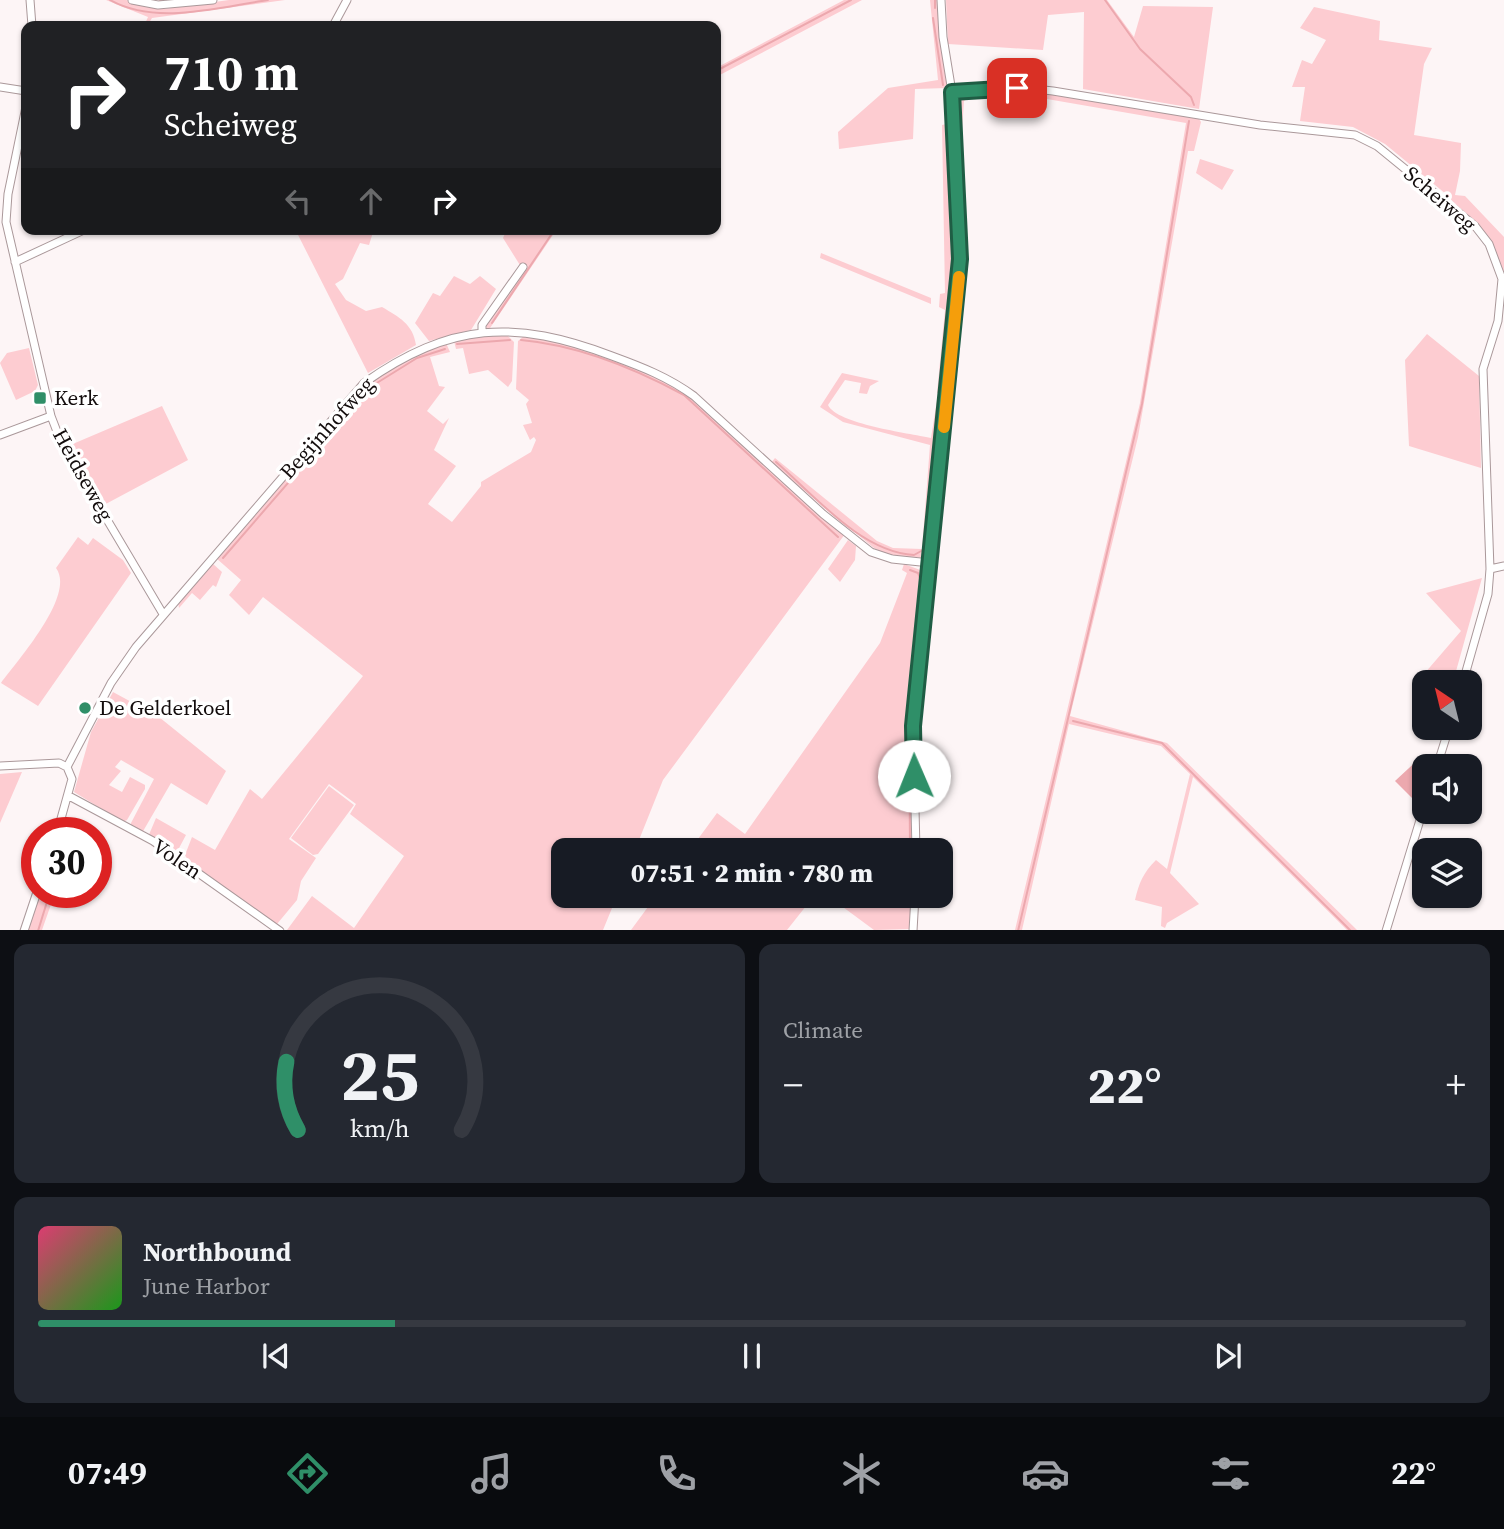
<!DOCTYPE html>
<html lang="en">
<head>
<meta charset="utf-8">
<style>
	:root { --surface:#171b24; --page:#242831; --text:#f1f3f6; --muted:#9ea1a6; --line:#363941; --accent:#2f8f68 }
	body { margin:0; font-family:"Source Serif 4",serif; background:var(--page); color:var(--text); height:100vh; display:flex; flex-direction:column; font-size:26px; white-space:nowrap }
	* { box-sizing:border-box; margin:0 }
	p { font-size:23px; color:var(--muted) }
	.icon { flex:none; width:38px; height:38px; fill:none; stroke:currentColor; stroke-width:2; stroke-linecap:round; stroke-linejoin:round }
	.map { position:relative; height:930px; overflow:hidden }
	.side { display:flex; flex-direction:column; gap:14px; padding:14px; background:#0d0f14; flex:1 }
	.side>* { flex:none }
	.hud { position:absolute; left:21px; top:21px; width:700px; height:214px; border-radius:14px; box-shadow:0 2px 5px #0004; background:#202124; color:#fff; overflow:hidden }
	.needle { width:46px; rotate:325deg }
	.controls { position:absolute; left:1412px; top:670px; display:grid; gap:14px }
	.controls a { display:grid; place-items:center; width:70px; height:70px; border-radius:14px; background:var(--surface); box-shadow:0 2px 5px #0004; font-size:35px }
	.speed { position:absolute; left:21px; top:817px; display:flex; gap:14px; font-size:35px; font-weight:700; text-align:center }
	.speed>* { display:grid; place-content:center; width:91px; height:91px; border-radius:50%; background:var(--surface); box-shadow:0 2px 5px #0004; line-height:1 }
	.speed .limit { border:10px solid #d22; background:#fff; color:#111 }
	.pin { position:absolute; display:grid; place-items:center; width:60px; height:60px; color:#fff; margin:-30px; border-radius:14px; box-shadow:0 4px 10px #0006 }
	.me { position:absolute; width:77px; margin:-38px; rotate:359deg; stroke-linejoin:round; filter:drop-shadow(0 0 5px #0008) }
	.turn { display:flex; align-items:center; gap:24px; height:147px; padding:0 28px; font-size:32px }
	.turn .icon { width:91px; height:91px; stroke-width:2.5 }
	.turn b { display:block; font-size:49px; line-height:60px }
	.lanes { display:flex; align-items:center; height:66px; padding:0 28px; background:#0003; justify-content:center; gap:35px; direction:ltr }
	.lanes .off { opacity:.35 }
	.big { font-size:52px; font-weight:800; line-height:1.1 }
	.side .card { flex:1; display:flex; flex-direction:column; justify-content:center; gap:10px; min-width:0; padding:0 24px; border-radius:14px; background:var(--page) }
	.side .dial { align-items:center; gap:0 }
	.dial svg { height:182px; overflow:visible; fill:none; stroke:var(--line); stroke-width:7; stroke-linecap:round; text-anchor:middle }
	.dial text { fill:var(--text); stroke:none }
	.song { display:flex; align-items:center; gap:21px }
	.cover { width:84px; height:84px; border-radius:10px; background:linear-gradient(135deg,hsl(340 70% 55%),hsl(120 70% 35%)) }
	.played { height:7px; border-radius:4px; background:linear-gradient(90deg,var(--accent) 25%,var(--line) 25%) }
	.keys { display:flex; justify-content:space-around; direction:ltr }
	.heat { display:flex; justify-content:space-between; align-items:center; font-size:38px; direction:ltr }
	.side .tiles { flex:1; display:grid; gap:14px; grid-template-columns:1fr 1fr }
	.card:last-child { grid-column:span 2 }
	.trip { position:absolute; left:551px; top:838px; width:402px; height:70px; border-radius:14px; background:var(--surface); box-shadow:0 2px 5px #0004; font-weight:800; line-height:70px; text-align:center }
	.tabs { display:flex; height:112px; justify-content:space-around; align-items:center; background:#090b0e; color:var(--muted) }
	.tabs .icon { width:49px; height:49px }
	.tabs .active { color:var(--accent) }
	.tabs b { font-size:32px; color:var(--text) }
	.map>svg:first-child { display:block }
	.green { fill:#fdccd1 }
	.water { fill:#eca8ae }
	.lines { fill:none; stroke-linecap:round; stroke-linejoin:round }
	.stream { stroke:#eca8ae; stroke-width:2 }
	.minor-casing { stroke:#aa989a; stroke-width:9 }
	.minor { stroke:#fff; stroke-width:7 }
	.route-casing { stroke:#1f5d44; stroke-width:18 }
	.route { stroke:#2f8f68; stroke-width:12 }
	.slow { stroke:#f59e0b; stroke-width:12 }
	.poi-dot { fill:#2f8f68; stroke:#fff; stroke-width:2.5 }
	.labels { text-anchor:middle; stroke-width:7; stroke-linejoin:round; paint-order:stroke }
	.street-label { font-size:21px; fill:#120c0c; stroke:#fff }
	.poi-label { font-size:21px; fill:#120c0c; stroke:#fff; text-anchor:start }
</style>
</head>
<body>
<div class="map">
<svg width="1504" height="931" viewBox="0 0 1504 931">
	<rect width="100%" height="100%" fill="#fdf5f6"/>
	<path class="green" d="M106,0h20l38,9 65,-9h56l-133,18 -5,8h-3l4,-9z
		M844,0h18l-146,77v-9z
		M930,0h9l-1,21 9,67 -32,1 -2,50 -74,10 -1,-17 50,-44 50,-8z
		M946,0h161l27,37 9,-31 70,1 -14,102 -116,-20 1,-77 -36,3 -5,35 -95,-6z
		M1314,7l66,14 -1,19 53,8 -8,16 -10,71 47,8 -1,28 -5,24 10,1 39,41v39l-21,-42 -37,-40 -61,-50 -32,-17 -53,-6 5,-34h-13l10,-27 10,4 14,-24 -26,-12z
		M1007,89l46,5 146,25 2,3 -7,29h-6l-50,286 -68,279 97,27 190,187h-10l-154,-153 -23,96 29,31 -32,19 -2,5 -4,-2 1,-19 -27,-7c4,-17 8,-27 21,-40l11,9 23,-95 -29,-28 -92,-22 -47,206h-7l125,-527 46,-280 -139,-24 -75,-4 -8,6 -3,45 4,149 -12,103 -3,-5 10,-86 -6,-198c6,-24 31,-18 53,-20z
		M951,123l6,157 -13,114 -7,-1 8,-83 -6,-3 1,-13 5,-1 -3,-168z
		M1200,159l34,11 -12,20 -26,-17z
		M295,229h79l-5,16 -9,-2 -17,36 -8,5 11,16 20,11 16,-4c17,10 31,17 34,38l-48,28z
		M507,229h50l-69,102 -3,-7 38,-54 -20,-32z
		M821,253l110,45v6l-111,-46z
		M454,276l16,8 10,-8 16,13 -25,41 -42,11 -14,-18 18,-30 7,3z
		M1427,334l52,42 2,92 -72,-22 -4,-86z
		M482,335l26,1 6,6 -2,39 -4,6 -20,-17 -19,4 -6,-26 -7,1 -2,-8z
		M524,336l27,2 46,14 81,34 167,148 -182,246 -28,70h-71v46h53l-14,34h-316l25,-34 42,32 50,-72 -54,-42 6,-10 -27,-20 -40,55 27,19 -15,23 -4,19 -20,24 -88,-61 -4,-8 7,-18 23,13 35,-61 12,10 101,-123 -100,-79 -14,18 -20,-20 12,-15 -25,-22 155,-177 28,-20 47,-18 4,9 -20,5 9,29 6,1 -18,24 16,13 6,-6 -15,32 22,16 -28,38 24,18 29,-36v-4l50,-30 5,-12 -2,-3 -4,3 -7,-15 9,-2 -6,-19 3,-4 -13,-11 2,-48z
		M29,348l9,37 -3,6 -19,9 -16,-37 7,-10z
		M842,373l37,8 -9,5 -3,8 -8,-1 2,-10 -16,-3 -17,25c9,19 80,28 103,33l6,-38 7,4 -18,154 -36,-2 -16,-8 -103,-85 4,-5 102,83 16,7 29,1 8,-104 -87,-23 -23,-15z
		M162,406l26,54 -86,46 -34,-60z
		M78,537l10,8 5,-7 30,22 8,13 -93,133 -37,-23c17,-23 75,-88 55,-115z
		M848,540l8,6 -1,14 -15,22 -12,-13z
		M212,563l10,9 -6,15 -3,-2 -13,15 -8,-7 -13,15 -1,-6z
		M904,564l19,7 2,9 -15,173 2,97h-222l27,-37 28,21 135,-191 27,-70 -5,-3z
		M1482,578l-29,104h-20l-9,-8 37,-43 -35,-38z
		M113,692l46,25 67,54 -19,34 -36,-22 -29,50 -11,-7v-3l23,-44 -33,-19 -6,7 6,4 -12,14 13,7 8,-15 15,8v4l-18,31 -4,2 -49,-30 17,-60z
		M22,772l-22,51v-49z
		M329,786l25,19 -36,49 -5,1 -22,-17z
		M156,818l30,17 -8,15 -5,1 -25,-14z
		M41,893h14l-13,37h-14z
		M656,896h158l-27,34h-156z
		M828,896h84l-2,33 -36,1z"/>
	<path class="water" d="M1422,756l7,6 -5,4 -6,38 -23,-23z"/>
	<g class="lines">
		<path class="stream" d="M110,0c46,26 109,7 158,0
			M160,0h6
			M1105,0l35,49 51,48 3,8
			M935,8v-8
			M933,18l10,67
			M716,71l135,-71
			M492,323l63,-94
			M521,340c56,5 113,28 163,55l154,142
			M457,344l53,-4
			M776,462c39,34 85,90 138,93l9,-5
			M223,558l149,-172 45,-28 28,-9
			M1073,721l89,22 189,188
			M910,850l-1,-141 12,-128 -3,-8 -8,-3
			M38,931l12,-39
			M1018,931l124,-527 47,-283"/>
		<g class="minor-casing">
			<path id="minor" d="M30,0l2,26
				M132,0l26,5 55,-5
				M333,26l14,-26
				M0,87l26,4
				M952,92l65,-5 36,4 207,34 95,10 22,11 98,80 14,18 13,35 -4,42 -15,48 7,200 -2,25 -25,88
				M26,107l-18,87 -2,28 45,194 10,26 102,172
				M15,262l71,-33
				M482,332v-7l41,-58
				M0,435l51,-19
				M1490,569l14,-3
				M0,766l59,-3 8,4
				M1437,766l12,-38
				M67,767l44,-84 25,-36 228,-264c87,-61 150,-64 248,-27 30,11 56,21 82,40l129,118 48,38 21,7 38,4
				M69,796l84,45 127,90
				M57,833l15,-54 -5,-12
				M916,850l-3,-124 47,-467 -8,-167 -9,-55 -2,-37
				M24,931l13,-39
				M913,931l2,-35
				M1386,931l38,-124"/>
		</g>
		<use href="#minor" class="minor"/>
	</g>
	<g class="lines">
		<g class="route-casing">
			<path id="route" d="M914,776l-1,-50 47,-467 -8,-167 65,-4"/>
		</g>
		<use href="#route" class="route"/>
		<path class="slow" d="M944,427l15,-150"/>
	</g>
	<g class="poi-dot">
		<rect x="33" y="391" width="14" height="14" rx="3.5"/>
		<circle cx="85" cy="708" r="7"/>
	</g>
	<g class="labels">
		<g class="street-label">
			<text transform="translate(1440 199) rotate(41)" y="7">Scheiweg</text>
			<text transform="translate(327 428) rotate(-48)" y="7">Begijnhofweg</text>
			<text transform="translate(83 475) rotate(61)" y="7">Heidseweg</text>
			<text transform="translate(177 859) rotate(34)" y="7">Volen</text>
		</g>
		<g class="poi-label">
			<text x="54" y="405">Kerk</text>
			<text x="99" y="715">De Gelderkoel</text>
		</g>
	</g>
</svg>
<div class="controls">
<a><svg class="needle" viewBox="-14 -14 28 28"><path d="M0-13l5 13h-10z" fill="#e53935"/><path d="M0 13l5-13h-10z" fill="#9ea1a6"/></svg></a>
<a><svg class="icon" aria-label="sound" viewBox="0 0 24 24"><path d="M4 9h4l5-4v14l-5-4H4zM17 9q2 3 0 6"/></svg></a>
<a><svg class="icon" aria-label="layers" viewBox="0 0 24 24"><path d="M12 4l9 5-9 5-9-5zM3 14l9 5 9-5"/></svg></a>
</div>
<div class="speed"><div class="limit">30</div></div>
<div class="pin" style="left:1017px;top:88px;background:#d93025"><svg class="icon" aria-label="arrive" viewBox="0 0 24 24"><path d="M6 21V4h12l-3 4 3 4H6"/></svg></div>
<svg class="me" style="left:914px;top:776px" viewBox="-20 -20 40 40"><circle r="19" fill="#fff"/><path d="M0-13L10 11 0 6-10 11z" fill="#2f8f68"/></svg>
<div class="trip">07:51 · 2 min · 780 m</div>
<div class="hud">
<div class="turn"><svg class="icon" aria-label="right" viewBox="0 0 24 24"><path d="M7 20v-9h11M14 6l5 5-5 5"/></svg><div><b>710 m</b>Scheiweg</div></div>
<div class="lanes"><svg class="icon off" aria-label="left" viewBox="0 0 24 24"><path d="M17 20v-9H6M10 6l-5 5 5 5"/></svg><svg class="icon off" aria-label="ahead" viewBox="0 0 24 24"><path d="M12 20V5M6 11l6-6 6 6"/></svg><svg class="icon" aria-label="right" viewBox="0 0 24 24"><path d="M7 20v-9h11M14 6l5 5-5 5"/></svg></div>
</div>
</div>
<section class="side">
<div class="tiles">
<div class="card dial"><svg viewBox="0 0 100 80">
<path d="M14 69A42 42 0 1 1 86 69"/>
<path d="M14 69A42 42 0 0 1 9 39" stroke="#2f8f68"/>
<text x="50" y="56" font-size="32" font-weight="700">25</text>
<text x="50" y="72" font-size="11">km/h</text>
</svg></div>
<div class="card"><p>Climate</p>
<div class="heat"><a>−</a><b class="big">22°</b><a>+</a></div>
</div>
<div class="card">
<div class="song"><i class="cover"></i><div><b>Northbound</b><p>June Harbor</p></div></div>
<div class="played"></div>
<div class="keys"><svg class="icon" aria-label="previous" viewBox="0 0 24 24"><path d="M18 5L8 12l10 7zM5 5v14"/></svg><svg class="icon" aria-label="pause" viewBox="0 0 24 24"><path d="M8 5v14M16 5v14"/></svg><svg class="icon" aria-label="next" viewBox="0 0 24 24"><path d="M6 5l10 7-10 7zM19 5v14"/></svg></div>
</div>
</div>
</section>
<nav class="tabs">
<b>07:49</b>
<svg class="icon active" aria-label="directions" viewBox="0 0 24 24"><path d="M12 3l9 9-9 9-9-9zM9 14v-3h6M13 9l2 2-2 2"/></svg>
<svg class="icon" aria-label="music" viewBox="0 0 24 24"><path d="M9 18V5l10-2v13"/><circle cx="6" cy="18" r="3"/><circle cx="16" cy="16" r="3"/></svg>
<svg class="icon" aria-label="phone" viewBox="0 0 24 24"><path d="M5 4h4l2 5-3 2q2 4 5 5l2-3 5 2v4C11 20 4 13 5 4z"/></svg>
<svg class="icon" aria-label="climate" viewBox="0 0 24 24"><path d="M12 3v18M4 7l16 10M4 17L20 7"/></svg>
<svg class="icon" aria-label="car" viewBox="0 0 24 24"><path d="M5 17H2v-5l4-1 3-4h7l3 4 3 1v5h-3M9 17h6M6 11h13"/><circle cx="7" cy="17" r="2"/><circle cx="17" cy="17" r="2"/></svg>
<svg class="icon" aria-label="filters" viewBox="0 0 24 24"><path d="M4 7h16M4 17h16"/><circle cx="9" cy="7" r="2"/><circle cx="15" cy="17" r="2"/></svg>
<b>22°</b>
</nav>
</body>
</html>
